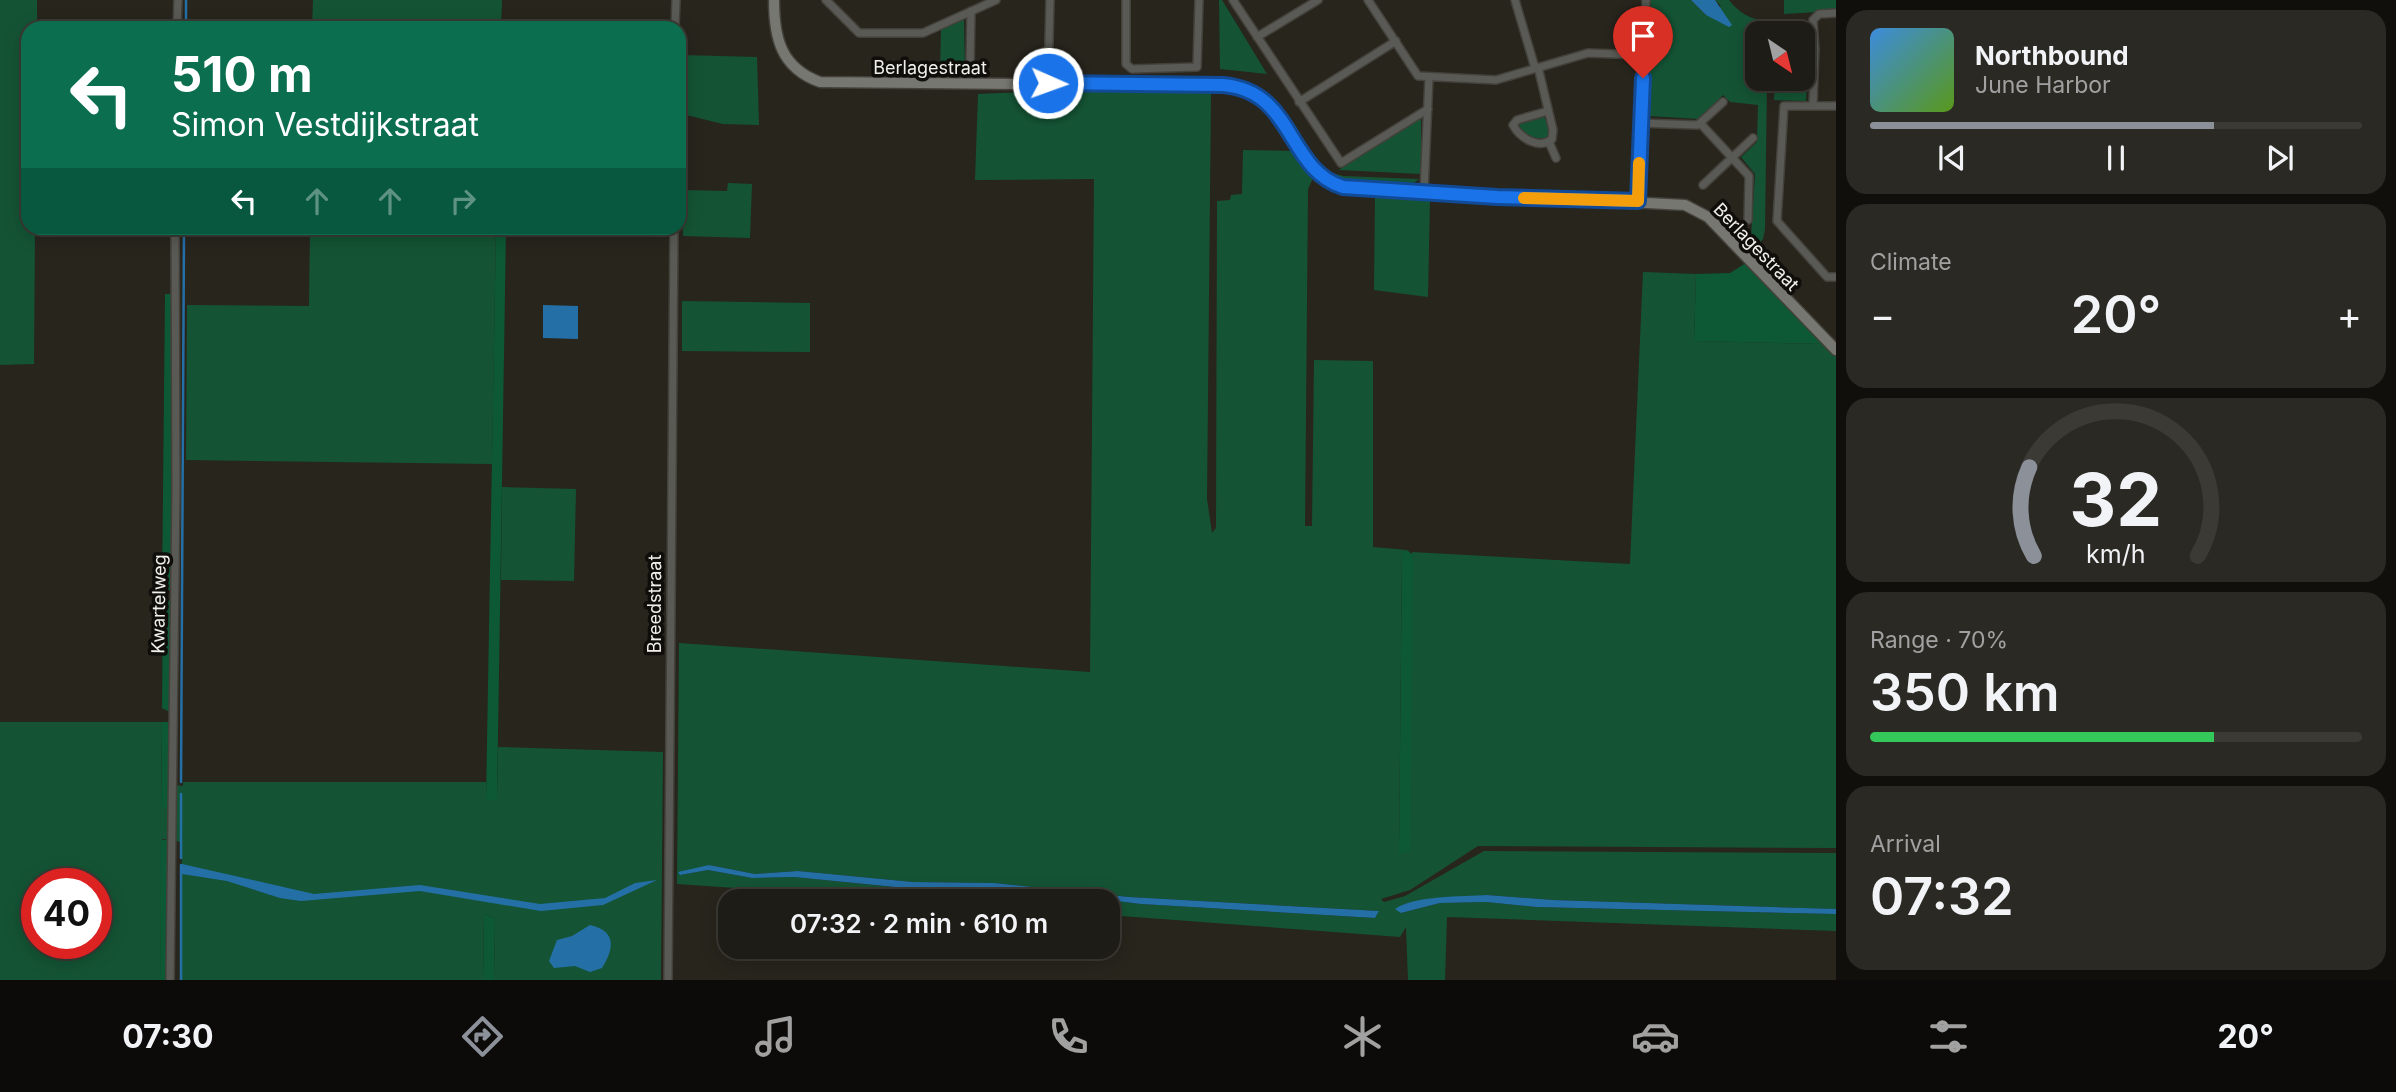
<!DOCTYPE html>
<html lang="en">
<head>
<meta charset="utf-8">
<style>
	:root { --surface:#1e1c16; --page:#2b2923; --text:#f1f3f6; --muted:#a1a1a1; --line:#3c3a35; --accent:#8c9099 }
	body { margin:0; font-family:Inter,sans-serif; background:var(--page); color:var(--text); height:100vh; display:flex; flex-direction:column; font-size:26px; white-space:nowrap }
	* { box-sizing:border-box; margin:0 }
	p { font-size:23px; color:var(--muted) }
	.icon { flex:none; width:38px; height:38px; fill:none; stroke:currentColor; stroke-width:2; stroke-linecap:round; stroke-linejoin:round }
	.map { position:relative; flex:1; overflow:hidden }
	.sheet { display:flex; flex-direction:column; gap:10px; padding:10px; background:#100f0c; width:560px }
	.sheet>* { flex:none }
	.hud { position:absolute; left:21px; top:21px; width:665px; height:214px; border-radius:21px; box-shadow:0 4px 18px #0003,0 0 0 2px var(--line); background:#0b6e4f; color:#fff; overflow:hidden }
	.needle { width:46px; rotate:145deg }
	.fabs { position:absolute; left:1745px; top:21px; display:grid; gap:14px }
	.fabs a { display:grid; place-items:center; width:70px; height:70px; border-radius:14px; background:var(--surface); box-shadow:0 4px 18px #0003,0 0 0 2px var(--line); font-size:35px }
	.speed { position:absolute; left:21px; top:868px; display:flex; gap:14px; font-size:35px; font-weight:700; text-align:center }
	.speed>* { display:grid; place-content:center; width:91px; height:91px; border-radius:50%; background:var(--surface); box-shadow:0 4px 18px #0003,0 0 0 2px var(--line); line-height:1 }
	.speed .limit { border:10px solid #d22; background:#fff; color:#111 }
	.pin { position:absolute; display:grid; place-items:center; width:60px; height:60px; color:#fff; margin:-72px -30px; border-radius:50% 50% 50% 0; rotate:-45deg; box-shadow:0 0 7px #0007 }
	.pin .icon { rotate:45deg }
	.me { position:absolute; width:77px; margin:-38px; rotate:92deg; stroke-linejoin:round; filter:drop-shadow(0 0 5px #0008) }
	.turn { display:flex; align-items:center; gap:24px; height:147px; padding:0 35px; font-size:32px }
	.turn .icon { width:91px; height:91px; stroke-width:2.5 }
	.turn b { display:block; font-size:49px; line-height:60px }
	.lanes { display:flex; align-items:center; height:66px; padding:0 35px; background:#0003; justify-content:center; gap:35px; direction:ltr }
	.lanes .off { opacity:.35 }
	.big { font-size:52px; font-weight:600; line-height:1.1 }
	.sheet .widget { flex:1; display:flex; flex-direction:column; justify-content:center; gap:10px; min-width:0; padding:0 24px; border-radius:21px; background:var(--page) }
	.sheet .dial { align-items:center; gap:0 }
	.dial svg { height:182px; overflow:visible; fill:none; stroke:var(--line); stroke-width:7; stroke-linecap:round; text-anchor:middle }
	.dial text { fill:var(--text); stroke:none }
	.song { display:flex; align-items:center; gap:21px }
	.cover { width:84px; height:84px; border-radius:10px; background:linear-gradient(135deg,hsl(210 70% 55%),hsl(90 70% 35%)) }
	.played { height:7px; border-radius:4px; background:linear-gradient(90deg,var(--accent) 70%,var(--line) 70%) }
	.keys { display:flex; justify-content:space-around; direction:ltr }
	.heat { display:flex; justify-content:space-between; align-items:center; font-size:38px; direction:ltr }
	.charge { height:10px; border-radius:5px; background:linear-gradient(90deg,#34c759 70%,var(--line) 0) }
	.trip { position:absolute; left:718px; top:889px; width:402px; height:70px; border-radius:21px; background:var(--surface); box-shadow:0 4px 18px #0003,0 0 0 2px var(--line); font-weight:600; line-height:70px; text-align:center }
	.tabs { display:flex; height:112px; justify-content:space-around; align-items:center; background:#0c0b09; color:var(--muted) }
	.tabs .icon { width:49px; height:49px }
	.tabs .selected { color:var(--accent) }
	.tabs b { font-size:32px; color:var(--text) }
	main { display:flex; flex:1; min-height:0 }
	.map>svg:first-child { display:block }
	.green { fill:#145434; fill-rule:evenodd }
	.forest { fill:#0d5835 }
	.water { fill:#256fa7 }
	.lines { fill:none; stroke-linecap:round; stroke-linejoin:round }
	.stream { stroke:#256fa7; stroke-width:2.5 }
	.street-casing { stroke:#44413a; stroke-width:10 }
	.secondary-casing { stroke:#44413a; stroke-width:13 }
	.street { stroke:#595a55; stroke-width:7 }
	.secondary { stroke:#767770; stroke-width:10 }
	.route-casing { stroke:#114b97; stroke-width:18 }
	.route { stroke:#1a73e8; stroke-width:12 }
	.slow { stroke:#f59e0b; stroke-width:12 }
	.labels { text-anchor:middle; stroke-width:7; stroke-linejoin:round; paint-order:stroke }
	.street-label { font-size:18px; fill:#f1efea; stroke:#0f0e0b }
</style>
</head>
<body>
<main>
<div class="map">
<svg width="1836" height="980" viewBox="0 0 1836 980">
	<rect width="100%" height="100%" fill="#28251d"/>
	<path class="green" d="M0,0h37v28h-9v200h7l-1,136 -34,1z
		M313,0h189l-1,28h-189z
		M1219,0h3l45,74 -47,-5z
		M1650,0h41l15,15 15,-9 -6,-6h14c12,15 22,19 41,22l-1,11h-12v46h10l-2,150 -2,10 -7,7 -5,-8 4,-64 -14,-17 16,-15 1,-37 -28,-3 -7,-7 -24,24 -51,-3z
		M1784,0h52v11l-52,3z
		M964,19l1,54h-25l1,-44z
		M1810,21l-4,80 -32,-1 1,-21h27v-46h-25l1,-10z
		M682,55l75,2 2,68 -36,-1 -41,-10z
		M1095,89l116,2 -4,408 5,34 4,-5 1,-327 13,-1 1,-5 11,-1 1,-44 54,1 17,25 -6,13 -3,337h7l2,-166 59,1v186l34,3 -5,3 -3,300 13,-301 218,12 13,-292 53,2 -2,67 130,3 12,9v495l-358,-2 -68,44 -29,9 3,3 21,-6 79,-45 352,2v56l-283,-9 -66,-5 -82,9 -4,9 39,-10 46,-1 50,5 300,7v17l-389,-14 -2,63h-37l-2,-53 -6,10 -292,-22v-14h-186l-245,-17 2,-241 411,29 4,-493 -119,1 3,-86zM709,865l46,9 43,-3 115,11 81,1 135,14 250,14 -4,7 -234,-14 -83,-10 -144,-5 -120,-12 -42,1 -44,-8 -28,5z
		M1544,117l6,10 -3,12 -17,-2 -13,-12z
		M1421,118v56l-82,-4 8,-6z
		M1323,170l20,6 76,3 -8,6c-28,-1 -65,5 -88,-15z
		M728,183l24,1 -2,54 -67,-2v-46l44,1z
		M1375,196l55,2 -2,99 -54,-7z
		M310,228h186l-4,236 -306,-4 1,-155 122,1z
		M682,301l128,2v49l-128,-1z
		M502,487l74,2 -2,92 -73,-1z
		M0,722h162l-1,85 9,-23 13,2v-4h303v17h11l1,-52 165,5 -2,228h-167l1,-62 -11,-4 -1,66h-302l1,-138 -20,-3 -2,141h-160zM37,884h59v59h-59z"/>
	<path class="forest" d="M496,228h10l-9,572h-11z
		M1746,263l78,81 -130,-3 2,-67 34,-1z
		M165,294h9l-2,296h-10z
		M1407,550l6,5 -3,296 -11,3 3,-301z
		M166,600h5l-1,112 -8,-4 1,-105z
		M162,722h8l-1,86h-8z
		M161,840h8l-1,140h-8z
		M484,914l11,4 -1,62h-11z"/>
	<path class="water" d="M1691,0h24l17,25 -3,2 -23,-12z
		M543,305l35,1v33l-35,-1z
		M182,864l132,30 106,-9 120,19 65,-6 30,-15 22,-3 -54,25 -62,6 -121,-20 -119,10 -21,-3 -53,-17 -45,-7z
		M709,865l46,9 43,-3 115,11 81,1 135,14 250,14 -4,7 -234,-14 -83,-10 -143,-5 -121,-12 -42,1 -44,-8 -28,5 -2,-3z
		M1487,895l66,5 283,9v5l-300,-7 -50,-5 -46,1 -39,10 -6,-4c20,-14 67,-12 92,-14z
		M590,925c27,6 24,24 12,43l-12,4 -15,-6 -21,2 -5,-7 8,-21 15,-4z"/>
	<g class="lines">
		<path class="stream" d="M186,28v-28
			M181,782l3,-554
			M181,794v64
			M181,980v-115"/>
		<g class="street-casing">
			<path id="street" d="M826,0l33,33h64l73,-33
				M1126,0v64l6,5 65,-2 2,-67
				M1233,0l108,163 87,-54
				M1368,0l50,76 78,4 92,-27 56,2
				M1515,0l20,68
				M177,28l1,-28
				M675,28l1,-28
				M1257,37l61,-37
				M970,65l1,-54
				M1538,67l15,63 -1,9c-13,11 -32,-1 -39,-14l4,-5 31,-9
				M1048,83l2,-83
				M1299,102l97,-61
				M1813,105l2,-56 -2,-29 6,-6 17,-1
				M1836,106h-52l-7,115 50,56h9
				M1640,123l57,2 3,-2 49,53 -1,44
				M1700,123l23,-21
				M1549,142l7,16
				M1703,185l50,-47
				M1424,192l5,-115
				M1638,201l8,-201
				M170,980l6,-490 -1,-262
				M668,980l6,-752"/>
		</g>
		<g class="secondary-casing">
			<path id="secondary" d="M774,0c0,38 7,68 46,82l414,4c60,14 57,84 109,101l342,18 23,12 128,133"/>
		</g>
		<use href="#street" class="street"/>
		<use href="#secondary" class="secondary"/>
	</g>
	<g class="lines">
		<g class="route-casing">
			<path id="route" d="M1048,83l175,2c72,6 63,84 120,102l154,10 141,4 5,-123"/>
		</g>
		<use href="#route" class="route"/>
		<path class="slow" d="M1524,198l114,3 1,-38"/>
	</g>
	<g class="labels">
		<g class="street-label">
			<text x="930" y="74">Berlagestraat</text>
			<text transform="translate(1756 247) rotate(46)" y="6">Berlagestraat</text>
			<text transform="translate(159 604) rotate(-89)" y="6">Kwartelweg</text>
			<text transform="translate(655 604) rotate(-90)" y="6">Breedstraat</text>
		</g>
	</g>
</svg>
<div class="fabs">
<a><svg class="needle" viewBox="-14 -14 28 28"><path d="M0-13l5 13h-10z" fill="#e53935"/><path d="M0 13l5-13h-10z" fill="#a1a1a1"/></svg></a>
</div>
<div class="speed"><div class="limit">40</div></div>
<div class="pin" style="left:1643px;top:78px;background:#d93025"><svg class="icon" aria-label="arrive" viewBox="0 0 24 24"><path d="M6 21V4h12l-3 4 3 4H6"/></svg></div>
<svg class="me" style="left:1048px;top:83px" viewBox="-20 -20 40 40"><circle r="17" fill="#1a73e8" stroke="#fff" stroke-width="3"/><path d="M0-11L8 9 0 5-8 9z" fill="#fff"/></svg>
<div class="trip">07:32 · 2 min · 610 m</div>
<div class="hud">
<div class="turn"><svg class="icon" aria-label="left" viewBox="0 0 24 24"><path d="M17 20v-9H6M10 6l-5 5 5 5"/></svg><div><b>510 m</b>Simon Vestdijkstraat</div></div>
<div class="lanes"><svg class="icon" aria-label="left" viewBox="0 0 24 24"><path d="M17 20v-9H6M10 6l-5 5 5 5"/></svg><svg class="icon off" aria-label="ahead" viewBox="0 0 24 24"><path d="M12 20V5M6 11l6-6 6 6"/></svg><svg class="icon off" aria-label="ahead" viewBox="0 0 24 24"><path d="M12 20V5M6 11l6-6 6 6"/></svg><svg class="icon off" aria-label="right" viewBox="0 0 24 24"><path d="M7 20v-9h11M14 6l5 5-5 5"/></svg></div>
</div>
</div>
<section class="sheet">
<div class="widget">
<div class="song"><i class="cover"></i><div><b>Northbound</b><p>June Harbor</p></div></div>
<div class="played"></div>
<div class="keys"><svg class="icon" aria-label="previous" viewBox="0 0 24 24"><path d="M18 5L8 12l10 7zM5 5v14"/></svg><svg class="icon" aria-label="pause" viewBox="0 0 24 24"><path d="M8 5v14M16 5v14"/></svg><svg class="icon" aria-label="next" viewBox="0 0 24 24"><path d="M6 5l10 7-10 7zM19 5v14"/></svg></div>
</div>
<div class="widget"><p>Climate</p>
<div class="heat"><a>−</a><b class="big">20°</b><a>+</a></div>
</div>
<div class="widget dial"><svg viewBox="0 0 100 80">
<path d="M14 69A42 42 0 1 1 86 69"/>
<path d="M14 69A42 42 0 0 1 12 30" stroke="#8c9099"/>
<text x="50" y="56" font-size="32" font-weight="700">32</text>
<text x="50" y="72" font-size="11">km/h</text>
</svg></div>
<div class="widget"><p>Range · 70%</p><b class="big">350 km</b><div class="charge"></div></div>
<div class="widget"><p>Arrival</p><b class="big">07:32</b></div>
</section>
</main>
<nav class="tabs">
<b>07:30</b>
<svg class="icon selected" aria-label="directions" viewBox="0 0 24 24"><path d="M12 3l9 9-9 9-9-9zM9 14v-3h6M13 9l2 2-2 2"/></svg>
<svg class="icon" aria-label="music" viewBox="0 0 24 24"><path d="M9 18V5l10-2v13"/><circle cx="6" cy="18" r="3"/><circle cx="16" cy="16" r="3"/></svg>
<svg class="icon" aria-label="phone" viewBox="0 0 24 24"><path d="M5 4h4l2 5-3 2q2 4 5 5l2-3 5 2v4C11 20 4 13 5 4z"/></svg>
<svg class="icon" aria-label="climate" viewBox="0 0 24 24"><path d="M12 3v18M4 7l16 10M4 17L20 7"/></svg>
<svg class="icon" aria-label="car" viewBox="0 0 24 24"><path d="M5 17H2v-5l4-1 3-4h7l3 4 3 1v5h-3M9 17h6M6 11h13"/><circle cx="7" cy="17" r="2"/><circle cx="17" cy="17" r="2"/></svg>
<svg class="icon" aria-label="filters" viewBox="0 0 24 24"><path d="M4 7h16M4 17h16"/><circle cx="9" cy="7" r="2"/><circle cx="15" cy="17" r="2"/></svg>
<b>20°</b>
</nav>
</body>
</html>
